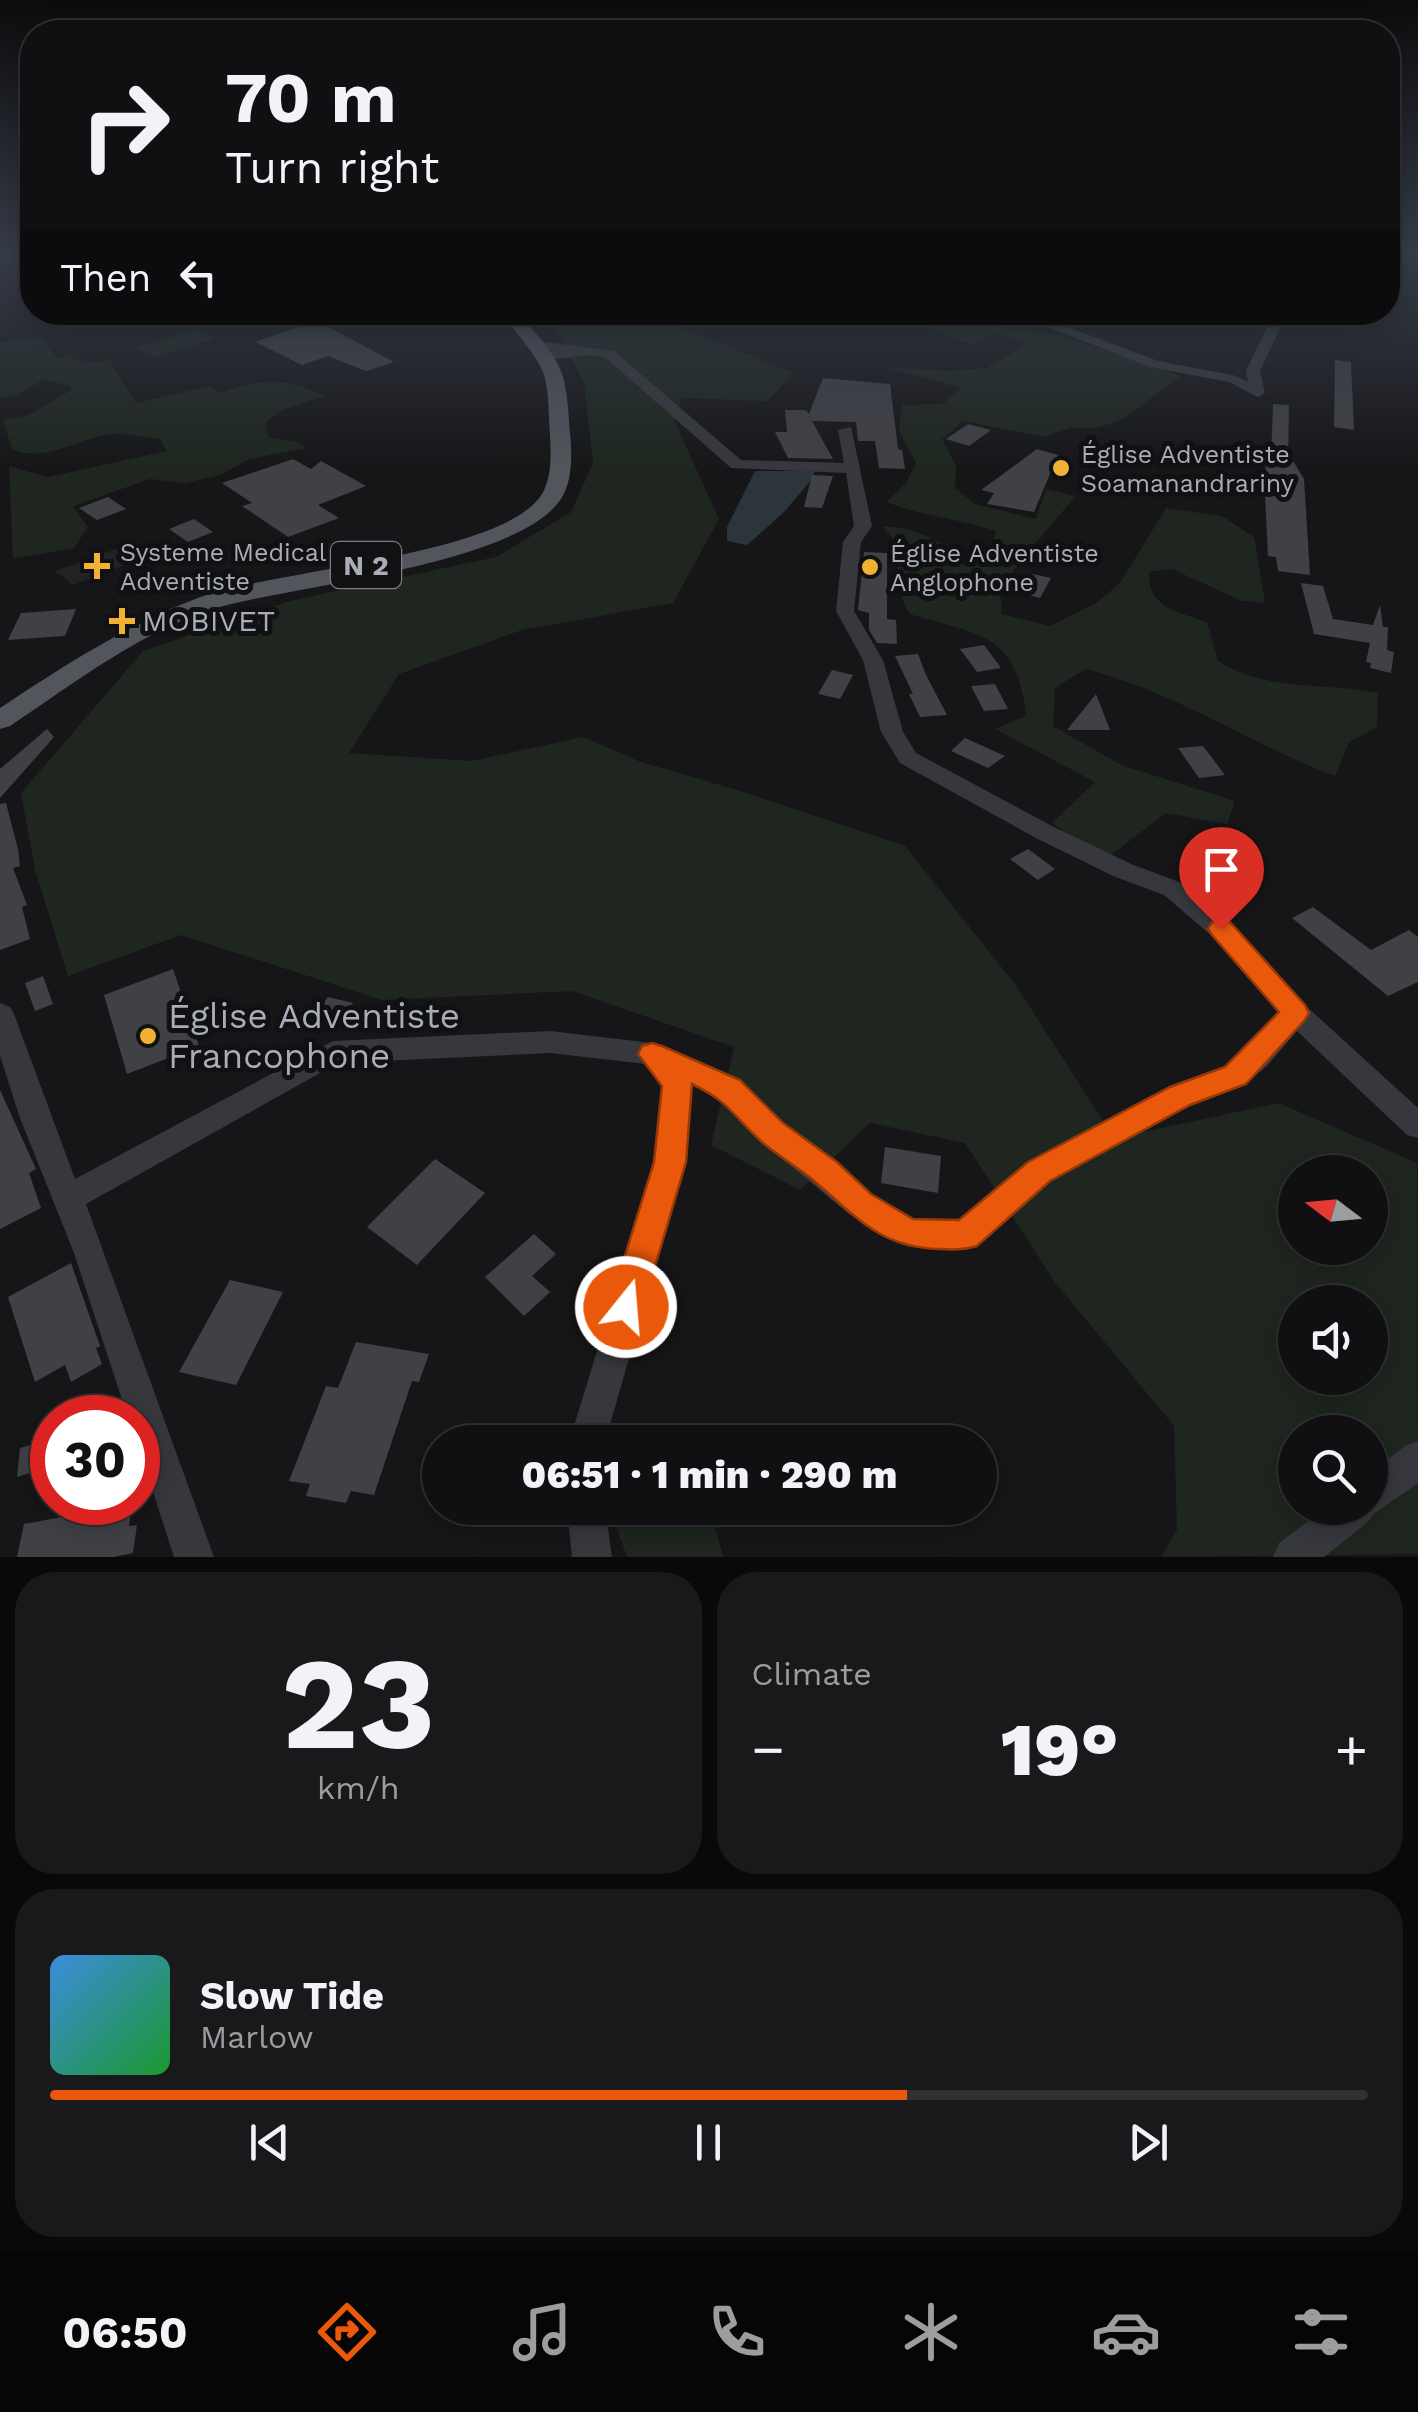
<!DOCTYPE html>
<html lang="en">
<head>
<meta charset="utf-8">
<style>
	:root { --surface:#101012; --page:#19191b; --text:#f1f3f6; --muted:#9c9d9f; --line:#303032; --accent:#ea580c }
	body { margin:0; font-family:"Work Sans",sans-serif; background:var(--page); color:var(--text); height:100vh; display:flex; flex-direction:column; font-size:38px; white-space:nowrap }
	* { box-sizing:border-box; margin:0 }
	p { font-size:32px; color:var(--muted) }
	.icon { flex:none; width:55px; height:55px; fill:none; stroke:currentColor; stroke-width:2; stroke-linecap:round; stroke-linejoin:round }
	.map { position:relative; height:1557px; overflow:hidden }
	.sheet { display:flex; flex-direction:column; gap:15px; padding:15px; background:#09090a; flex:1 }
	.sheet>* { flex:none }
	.top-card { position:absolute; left:20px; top:20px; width:1380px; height:305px; border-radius:40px; box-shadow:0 5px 25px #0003,0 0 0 2px var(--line); background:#101012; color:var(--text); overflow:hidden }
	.needle { width:65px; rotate:286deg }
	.fabs { position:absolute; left:1278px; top:1155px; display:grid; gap:20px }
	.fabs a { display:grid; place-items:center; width:110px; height:110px; border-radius:50%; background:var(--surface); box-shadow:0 5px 25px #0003,0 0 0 2px var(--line); font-size:50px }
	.speed { position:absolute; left:30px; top:1395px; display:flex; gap:20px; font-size:50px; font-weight:700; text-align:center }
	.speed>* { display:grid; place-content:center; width:130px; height:130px; border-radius:50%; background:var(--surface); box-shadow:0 5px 25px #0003,0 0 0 2px var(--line); line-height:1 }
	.speed .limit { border:15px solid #d22; background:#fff; color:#111 }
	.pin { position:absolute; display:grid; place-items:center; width:85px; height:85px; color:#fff; margin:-102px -42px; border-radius:50% 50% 50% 0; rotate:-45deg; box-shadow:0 0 10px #0007 }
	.pin .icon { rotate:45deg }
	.me { position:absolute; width:110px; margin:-55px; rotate:17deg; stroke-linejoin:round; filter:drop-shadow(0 0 8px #0008) }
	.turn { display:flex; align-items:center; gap:35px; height:210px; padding:0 40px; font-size:45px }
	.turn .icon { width:130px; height:130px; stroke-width:2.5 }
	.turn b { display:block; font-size:70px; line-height:85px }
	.then { display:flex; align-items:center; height:95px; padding:0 40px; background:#0003; gap:20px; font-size:38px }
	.big { font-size:75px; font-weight:800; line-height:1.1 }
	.sheet .tile { flex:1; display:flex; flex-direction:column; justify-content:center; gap:15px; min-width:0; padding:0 35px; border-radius:40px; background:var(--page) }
	.sheet .dial { align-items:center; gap:0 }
	.dial b { font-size:130px; line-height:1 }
	.song { display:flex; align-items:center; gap:30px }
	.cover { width:120px; height:120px; border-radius:15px; background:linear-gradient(135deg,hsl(210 70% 55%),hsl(130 70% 35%)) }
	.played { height:10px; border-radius:5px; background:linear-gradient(90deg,var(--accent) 65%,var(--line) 65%) }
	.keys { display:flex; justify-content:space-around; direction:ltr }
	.heat { display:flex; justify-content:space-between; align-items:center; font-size:55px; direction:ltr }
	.sheet .tiles { flex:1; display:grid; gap:15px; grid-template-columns:1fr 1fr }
	.tile:last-child { grid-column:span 2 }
	.trip { position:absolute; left:422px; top:1425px; width:575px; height:100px; border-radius:50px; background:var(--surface); box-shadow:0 5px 25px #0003,0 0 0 2px var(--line); font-weight:800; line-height:100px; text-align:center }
	.dock { display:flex; height:160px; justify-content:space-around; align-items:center; background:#060607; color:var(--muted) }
	.dock .icon { width:70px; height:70px }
	.dock .on { color:var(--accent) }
	.dock b { font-size:45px; color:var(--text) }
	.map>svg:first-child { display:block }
	.built { fill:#222225 }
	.green { fill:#1e261f; fill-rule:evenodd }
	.water { fill:#2c353c }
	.building { fill:#404145 }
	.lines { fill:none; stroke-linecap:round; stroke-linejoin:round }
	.minor { fill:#37383d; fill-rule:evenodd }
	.major { fill:#53555c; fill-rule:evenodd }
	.route { fill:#ea580c; stroke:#983908; stroke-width:2.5 }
	.poi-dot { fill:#f2b134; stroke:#111113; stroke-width:4 }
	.labels { text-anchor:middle; stroke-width:10; stroke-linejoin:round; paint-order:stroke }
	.far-poi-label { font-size:25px; fill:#a8adb8; stroke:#111113; text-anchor:start }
	.shield { fill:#111113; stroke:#7b7e86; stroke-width:2.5 }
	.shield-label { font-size:28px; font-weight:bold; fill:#a8adb8 }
	.poi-label { font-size:30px; fill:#a8adb8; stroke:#111113; text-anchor:start }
	.near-poi-label { font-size:35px; fill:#a8adb8; stroke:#111113; text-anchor:start }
</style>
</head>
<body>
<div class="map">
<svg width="1418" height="1557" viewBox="0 0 1418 1557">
	<rect width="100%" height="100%" fill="#161618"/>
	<path class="built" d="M124,546l18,13 -69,26 -18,-14z"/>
	<path class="green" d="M548,313h95l151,60 -27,28 -85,-3 -8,22 45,99 -46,84 -151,27 -123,44 -50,79 123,8 111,-24 58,25 96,28 168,56 110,138 99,154 165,-35 138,60 1,391 -257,3 16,-27 -3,-104 -120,-145 -89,-138 -95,-20 -70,67 -89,-45 23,-98 -162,-56 -190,9 -201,-65 -113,41 -33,-106 -14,-77 122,-142 147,-50 206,-44 75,-45 22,-49 -9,-80zM1295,1172h75v76h-75zM1295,1302h75v76h-75zM1295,1432h75v76h-75z
		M894,313l169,23 118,40 -58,43 -26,9h-27l-25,9 -82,-16 -21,18 14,27 -1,22 20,16 61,15 10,-30 30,7 -53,61 -23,35 2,22 48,12 46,-23 24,-20 46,-75 56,8 32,21 11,66 -23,-2 -70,-32 -23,3c-2,36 30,40 58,50l11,39c47,31 107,21 160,32l-1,34 -28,15 -14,34c-85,-32 -161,-85 -250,-107l-30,19 -2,38 68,39 114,36 -8,23 -61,-11 -60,46 -54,-36 43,-41 -100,-53 31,-13c-9,-84 -46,-80 -116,-102 -14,-20 -14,-46 -12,-69l-15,-18c28,-2 68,16 82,40l27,-22 4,-14c-37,-13 -74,-14 -109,-29l19,-19 10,-20 -17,-33 3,-25 41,-1 18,-16 -76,-21 62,4 39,-3 43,-24 -33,-11 -26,11z
		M195,330l20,9 -60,18 -19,-9z
		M43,338l13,20 13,-2 15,8 25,-4 27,43 73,-17 12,7c43,-15 63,-16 104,3l-43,14 -17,13 4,15 29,4 9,6 -58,11 -28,16 -36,8 -35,-4 -77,27 15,21 -14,21 -61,11 -4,-93 38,11 120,-26 -7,-12c-15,-1 -33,-6 -48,-5 -33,3 -66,30 -100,15l-9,-29 26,-5 42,-25v-4l-28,-6 -28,16 -15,2v-56z
		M610,1508h98l16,49h-97z"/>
	<path class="water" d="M755,471h59v6l-31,36 -36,32 -20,-4v-14z"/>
	<path class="building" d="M316,321l37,19 41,22 -28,9 -38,-15 -26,9 -47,-23z
		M1335,360l16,2 3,68 -20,-3z
		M823,378l67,6 8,65 4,1 3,19 -26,-1 -4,-27h-17l-2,-19 -44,-1 21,38 -45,-1 -13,-26h12l-2,-22h21l3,4z
		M1273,404l16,1 -1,55 5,1 11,18 6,96 -32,-4 -2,-14 -8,-1 -3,-60 5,1 -6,-39h7z
		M968,424l23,6 -22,16 -23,-7z
		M1037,449l21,6 -24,57 -47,-8 7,-11 -13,-3z
		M293,459l18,10 10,-8 45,25 -48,19 21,13 -51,19 -46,-31 10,-3 -30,-20z
		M812,475l21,1 -11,32 -18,-1z
		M108,497l18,12 -29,11 -18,-12z
		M194,519l19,13 -25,10 -19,-13z
		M864,552l23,1v66l9,1 1,24 -20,-1 -8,-13v-17l-11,-3z
		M1028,573l23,5 -11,20 -23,-6z
		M1301,583l22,3 10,33 40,6 7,-20 3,22h5l-1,23 7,2 -3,21 -21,-5 1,-5 -5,-1 4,-19 -56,-9z
		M76,609l-11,27 -57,4 13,-27z
		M984,645l17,23 -24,4 -17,-23z
		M918,654l8,21 21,40 -27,2 -11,-23h4l-18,-38z
		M832,670l21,5 -13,24 -22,-5z
		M995,684l13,25 -24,2 -13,-25z
		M1096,694l14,36h-43z
		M47,729l7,8 -54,61v-29z
		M965,738l40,18 -17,12 -37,-17z
		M1203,746l22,29 -26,3 -21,-30z
		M6,803l12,46 2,17 -7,2 14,37 -5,2 8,32 -30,11v-146z
		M1199,836l46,22 -12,14 -46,-22z
		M1028,849l27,20 -17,11 -28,-21z
		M1313,907l58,43 38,-20 9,7v45l-30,14 -96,-78z
		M173,969l26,77 -72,28 -23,-79z
		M43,976l10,28 -18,7 -10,-28z
		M328,997l25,6 -16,23 -26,-6z
		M0,1090l36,79 -7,4 12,35 -41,21z
		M885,1147l56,9 -3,37 -57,-10z
		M435,1159l50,34 -68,72 -50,-38z
		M534,1234l22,20 -24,22 18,16 -26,24 -39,-39z
		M71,1263l29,83 -4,2 6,16 -31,18 -6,-17 -30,17 -27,-85z
		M230,1280l53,12 -47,93 -57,-13z
		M356,1342l73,12 -10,28 -7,-1 -38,114 -23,-4 -5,12 -40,-7 4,-12 -21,-3 37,-95 12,2z
		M52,1439v27l-35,11 3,-29z
		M132,1504l-3,22 8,-1 -4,28 -20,4h-96l7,-33z"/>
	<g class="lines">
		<path class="minor" d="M1388,301l7,2v6h-7z
			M1009,312h19l130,49 75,14 15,7 -2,-11 25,-52h43l32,-7 1,4 -33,11 -33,-1 -21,45 5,22 -7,4 -29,-15 -79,-15z
			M538,341l76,10 127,109 103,3 -6,-33 13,-3 21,99 -11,16 -7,69 29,49 20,72 13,21 136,73 79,38 51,19 48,39 76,84 112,102v30l-11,-3 -110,-104 -30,35 -22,18 -55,20 -140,77 -73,64 -11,5 -57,-3 -11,-4 -49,-29 -87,-72 -42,-46 -29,-12 -6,79 -80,279h-36l86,-279 7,-77 -16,-22 -96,-11 -212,10 -252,141 128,353h-40l-36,-112v-27h-10l-54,-165 -54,-135 -20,-62v-53l10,4 4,7 61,165 258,-138 217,-10 102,12 88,37 44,44 87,70 42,25 47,1 68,-57 142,-75 55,-20 22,-18 33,-37 -68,-77 -48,-41 -51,-19 -77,-38 -136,-75 -19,-31 -18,-72 -27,-49 7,-69 11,-16 -8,-53 -115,-5 -126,-111 -18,-2 -40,5 -5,-1v-6l13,-2 -22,-3 -2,-3z
			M1418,1441v42l-46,32 -3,6 -45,36h-51l6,-14 47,-35h44v-35l35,-27z
			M567,1508h38l7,49h-40z"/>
		<path class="major" d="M506,312h16l1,7c42,46 43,53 47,114 2,21 3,47 -9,66 -43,65 -263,86 -341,108 -77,22 -145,76 -210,119l-10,3v-21c64,-42 126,-83 198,-110 73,-28 306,-42 344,-104 10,-17 9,-40 8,-59 -3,-70 -2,-61 -43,-115z"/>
	</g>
	<linearGradient id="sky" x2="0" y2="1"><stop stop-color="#0c0c0d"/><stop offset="0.54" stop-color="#363c48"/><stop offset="1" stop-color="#363c48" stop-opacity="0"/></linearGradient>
	<rect width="1418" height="470" fill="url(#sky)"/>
	<path class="route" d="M1221,919l9,3 75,83 4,8 -4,7 -59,64 -56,21 -140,76 -73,65c-13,4 -24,4 -38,3 -61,-2 -83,-33 -126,-69 -16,-13 -34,-24 -50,-37 -29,-26 -33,-41 -71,-59l-6,78 -43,145 -5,12 -12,4 -12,-4 -5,-12 45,-145 8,-76 -24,-32 4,-8 10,-3 10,3 78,34 43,43 54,39 34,32 42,25 46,1 69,-58 142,-75 55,-20 54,-55 -67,-77 -4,-6 4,-7z"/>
	<g class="poi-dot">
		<circle cx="1061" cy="468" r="10"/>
		<path d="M92 551h10v10h10v10h-10v10h-10v-10h-10v-10h10z"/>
		<circle cx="870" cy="567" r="10"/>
		<path d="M117 606h10v10h10v10h-10v10h-10v-10h-10v-10h10z"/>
		<circle cx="148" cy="1036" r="10"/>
	</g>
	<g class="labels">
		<g class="far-poi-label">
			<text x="1081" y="463">Église Adventiste<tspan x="1081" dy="29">Soamanandrariny</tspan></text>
			<text x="120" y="561">Systeme Medical<tspan x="120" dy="29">Adventiste</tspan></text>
			<text x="890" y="562">Église Adventiste<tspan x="890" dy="29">Anglophone</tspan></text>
		</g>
		<rect class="shield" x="331" y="542" width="70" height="46" rx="8"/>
		<g class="shield-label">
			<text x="366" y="575">N 2</text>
		</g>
		<g class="poi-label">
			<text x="142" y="631">MOBIVET</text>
		</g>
		<g class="near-poi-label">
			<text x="168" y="1028">Église Adventiste<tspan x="168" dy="40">Francophone</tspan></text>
		</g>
	</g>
</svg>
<div class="fabs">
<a><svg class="needle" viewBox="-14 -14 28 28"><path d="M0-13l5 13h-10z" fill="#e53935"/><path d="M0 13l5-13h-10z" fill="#9c9d9f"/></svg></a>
<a><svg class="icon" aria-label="sound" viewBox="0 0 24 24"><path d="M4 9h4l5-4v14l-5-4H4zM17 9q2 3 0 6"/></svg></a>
<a><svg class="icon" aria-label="search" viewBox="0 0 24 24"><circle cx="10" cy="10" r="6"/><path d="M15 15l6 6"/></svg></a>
</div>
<div class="speed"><div class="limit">30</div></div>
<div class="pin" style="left:1221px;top:929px;background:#d93025"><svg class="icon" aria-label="arrive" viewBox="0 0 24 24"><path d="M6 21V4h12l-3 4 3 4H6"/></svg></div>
<svg class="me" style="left:626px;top:1307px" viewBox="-20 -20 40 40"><circle r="17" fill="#ea580c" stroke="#fff" stroke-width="3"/><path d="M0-11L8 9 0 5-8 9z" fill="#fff"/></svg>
<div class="trip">06:51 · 1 min · 290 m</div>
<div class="top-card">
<div class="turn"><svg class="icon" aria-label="right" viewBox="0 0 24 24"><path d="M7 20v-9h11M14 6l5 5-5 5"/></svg><div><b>70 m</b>Turn right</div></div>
<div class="then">Then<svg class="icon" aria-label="left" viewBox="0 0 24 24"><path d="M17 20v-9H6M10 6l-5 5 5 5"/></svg></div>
</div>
</div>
<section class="sheet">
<div class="tiles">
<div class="tile dial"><b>23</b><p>km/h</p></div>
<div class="tile"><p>Climate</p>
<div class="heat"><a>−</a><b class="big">19°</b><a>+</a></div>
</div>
<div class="tile">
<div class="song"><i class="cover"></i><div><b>Slow Tide</b><p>Marlow</p></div></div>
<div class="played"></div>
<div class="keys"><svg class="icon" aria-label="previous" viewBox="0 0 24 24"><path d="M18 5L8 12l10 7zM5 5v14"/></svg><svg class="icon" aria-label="pause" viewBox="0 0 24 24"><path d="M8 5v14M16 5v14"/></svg><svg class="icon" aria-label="next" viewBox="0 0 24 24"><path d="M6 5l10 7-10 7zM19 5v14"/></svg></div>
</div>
</div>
</section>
<nav class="dock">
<b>06:50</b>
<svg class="icon on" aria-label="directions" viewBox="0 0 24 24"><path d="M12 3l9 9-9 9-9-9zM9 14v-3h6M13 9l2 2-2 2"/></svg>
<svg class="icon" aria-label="music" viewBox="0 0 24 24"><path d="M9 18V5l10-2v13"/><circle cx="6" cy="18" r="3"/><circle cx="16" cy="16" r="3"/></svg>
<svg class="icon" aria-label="phone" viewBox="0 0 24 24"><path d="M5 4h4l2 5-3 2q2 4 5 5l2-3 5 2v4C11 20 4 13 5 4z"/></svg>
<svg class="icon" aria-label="climate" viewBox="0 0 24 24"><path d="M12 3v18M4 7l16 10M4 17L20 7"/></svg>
<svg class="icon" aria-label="car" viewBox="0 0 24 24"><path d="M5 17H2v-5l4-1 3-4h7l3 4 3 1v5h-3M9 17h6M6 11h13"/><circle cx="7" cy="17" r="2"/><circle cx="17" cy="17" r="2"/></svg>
<svg class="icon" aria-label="filters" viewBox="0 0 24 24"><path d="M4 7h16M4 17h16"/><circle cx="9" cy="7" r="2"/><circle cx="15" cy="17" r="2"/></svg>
</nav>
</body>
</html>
